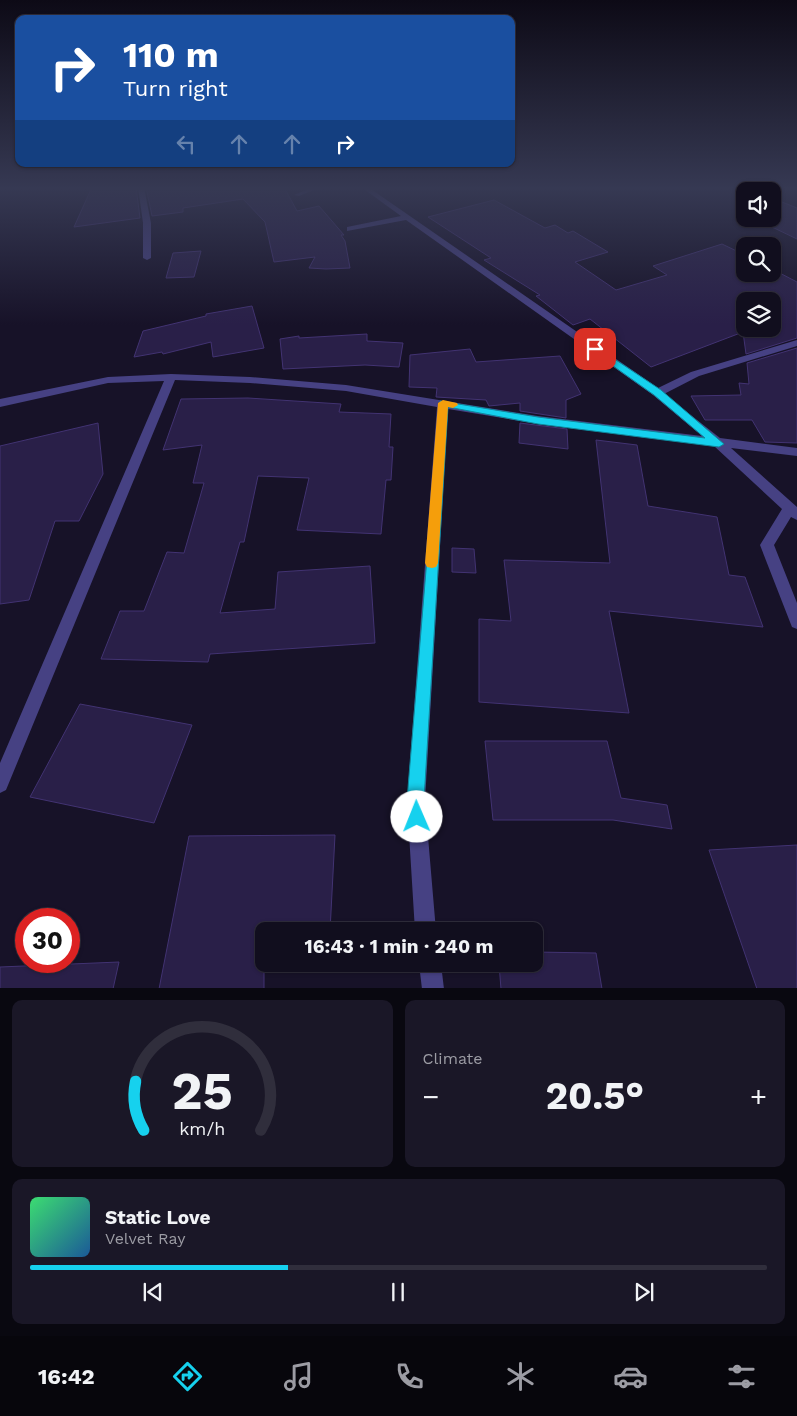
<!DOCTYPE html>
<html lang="en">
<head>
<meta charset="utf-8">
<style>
	:root { --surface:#110e1e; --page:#1a1727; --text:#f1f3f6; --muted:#9c9ca4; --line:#302e3c; --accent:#16d1ee }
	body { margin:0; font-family:"Work Sans",sans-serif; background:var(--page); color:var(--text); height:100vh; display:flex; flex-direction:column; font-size:19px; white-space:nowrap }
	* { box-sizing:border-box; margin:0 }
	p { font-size:16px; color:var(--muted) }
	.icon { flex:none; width:28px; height:28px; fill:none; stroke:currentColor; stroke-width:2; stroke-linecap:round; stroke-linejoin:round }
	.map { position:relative; height:988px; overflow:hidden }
	.drawer { display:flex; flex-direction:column; gap:12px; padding:12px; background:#090810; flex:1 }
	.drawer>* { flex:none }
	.guide { position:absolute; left:15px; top:15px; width:500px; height:152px; border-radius:10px; box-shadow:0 1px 4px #0004,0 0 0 1px var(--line); background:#1a4fa0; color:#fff; overflow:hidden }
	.tools { position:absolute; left:736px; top:182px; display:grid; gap:10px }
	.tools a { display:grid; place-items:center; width:45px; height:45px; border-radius:10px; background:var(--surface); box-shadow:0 1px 4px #0004,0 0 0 1px var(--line); font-size:25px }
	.speed { position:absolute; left:15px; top:908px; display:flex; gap:10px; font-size:25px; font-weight:700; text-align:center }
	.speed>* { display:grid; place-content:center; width:65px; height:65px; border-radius:50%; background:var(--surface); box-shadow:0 1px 4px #0004,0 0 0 1px var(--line); line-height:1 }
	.speed .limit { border:8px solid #d22; background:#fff; color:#111 }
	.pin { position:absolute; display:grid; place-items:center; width:42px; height:42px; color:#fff; margin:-21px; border-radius:10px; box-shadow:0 2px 8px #0006 }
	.me { position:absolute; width:55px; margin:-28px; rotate:359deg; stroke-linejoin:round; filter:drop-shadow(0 0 4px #0008) }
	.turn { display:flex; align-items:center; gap:18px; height:105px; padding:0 25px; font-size:22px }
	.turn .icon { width:65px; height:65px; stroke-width:2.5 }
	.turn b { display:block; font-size:35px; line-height:42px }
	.lanes { display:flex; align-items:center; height:48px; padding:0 25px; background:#0003; justify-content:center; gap:25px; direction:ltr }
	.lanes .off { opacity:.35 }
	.big { font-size:38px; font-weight:700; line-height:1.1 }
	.drawer .card { flex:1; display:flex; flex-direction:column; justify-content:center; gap:8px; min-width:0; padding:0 18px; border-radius:10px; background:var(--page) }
	.drawer .dial { align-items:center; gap:0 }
	.dial svg { height:130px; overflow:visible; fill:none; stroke:var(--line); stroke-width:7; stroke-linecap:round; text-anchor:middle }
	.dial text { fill:var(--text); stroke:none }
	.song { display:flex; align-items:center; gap:15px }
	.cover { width:60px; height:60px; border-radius:8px; background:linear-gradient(135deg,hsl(140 70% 55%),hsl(210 70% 35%)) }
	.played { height:5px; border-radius:2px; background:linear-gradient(90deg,var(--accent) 35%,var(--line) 35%) }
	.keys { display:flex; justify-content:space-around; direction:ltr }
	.heat { display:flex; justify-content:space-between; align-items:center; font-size:28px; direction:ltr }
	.drawer .tiles { flex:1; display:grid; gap:12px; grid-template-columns:1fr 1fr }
	.card:last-child { grid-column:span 2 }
	.trip { position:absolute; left:255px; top:922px; width:288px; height:50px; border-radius:10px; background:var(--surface); box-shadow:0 1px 4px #0004,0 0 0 1px var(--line); font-weight:700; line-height:50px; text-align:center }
	.tabs { display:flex; height:80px; justify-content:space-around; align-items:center; background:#07060c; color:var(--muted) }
	.tabs .icon { width:35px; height:35px }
	.tabs .current { color:var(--accent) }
	.tabs b { font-size:22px; color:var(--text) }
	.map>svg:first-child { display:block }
	.building { fill:#291f48; stroke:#423372; fill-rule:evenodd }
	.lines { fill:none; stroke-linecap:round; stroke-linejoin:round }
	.street { fill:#464183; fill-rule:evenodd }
	.route { fill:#16d1ee; stroke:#0e889b }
	.slow { fill:#f59e0b }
</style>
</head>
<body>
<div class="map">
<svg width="797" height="989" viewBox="0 0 797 989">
	<rect width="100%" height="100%" fill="#171228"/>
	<path class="building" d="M92,187h44l4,31 -66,9z
		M146,187h138l13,24 22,-5 25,29h-3l4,6 5,27 -24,1 -17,-1 6,-11 -41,5 -9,-40 -22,-23 -60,9v4l-31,4z
		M772,198l25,10v31l-25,-12z
		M494,200l51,28 10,-3 13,8 5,-2 35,21 -33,10 41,28 51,-15 -14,-9 69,-22 23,11v19h27v-5l25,13v56l-51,16 -3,-22 -92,35 -61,-48 -17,6 -37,-29 4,-1 -56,-35 7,-2 -63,-41zM745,301h27v28h-27z
		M201,251l-7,26 -28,1 7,-25z
		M252,306l12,42 -51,9 -2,-15 -48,12 -1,-2 -28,5 9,-26 63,-15v-2z
		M367,334v7l36,2 -4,24 -34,-2 -82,4 -3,-30 19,-3v2z
		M797,348v95l-32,-1 -13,-22h-47l-14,-24 50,-1 -2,-12 10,1 -2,-21z
		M470,349l6,13 84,-6 21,38 -15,6v18l-46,-7v-8l-31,3 -3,-6 -50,-3 1,-9 -28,-1 1,-32z
		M248,398l93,6 -2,8 52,2 -2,33h4l-2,33h-5l-5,54 -84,-4 12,-52 -51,-2 -14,66h-4l-20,71 55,-4 3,-37 92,-6 5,77 -165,11 -2,8 -107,-3 19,-48h24l23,-59 17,1 20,-70h-11l9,-38 -39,5 18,-51z
		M98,423l5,51 -24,47h-24l-26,79 -29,4v-158z
		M520,423l47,6 1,20 -49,-6z
		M596,440l41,5 11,61 69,11 12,58 16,2 18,50 -154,-16 20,102 -150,-11v-83l32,2 -7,-61 106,3z
		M452,548l22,1 2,24 -24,-1z
		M80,704l112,21 -38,98 -124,-26z
		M485,741h122l14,57 46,7 5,24 -59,-9h-120z
		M335,835l-5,96h-66v58h-105l30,-153z
		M797,845v144h-40l-48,-139z
		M534,952l62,1 6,36h-101l-2,-25h35z
		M119,962l-6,27h-113v-22z"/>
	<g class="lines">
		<path class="street" d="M138,187h6l7,36v35l-4,2 -4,-2v-35z
			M313,187h8l-22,9 -5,-1z
			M361,187h7l290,201 33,-16 106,-32v6l-98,30 -35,18 56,44 77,10v8l-66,-8 66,59v13l-6,-3 -17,28 23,58v26l-5,-2 -2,-5 -30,-77 22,-36 -68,-63 -176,-22 -90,-15 -23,392 11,130h-21l-8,-130 30,-394 -91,-16 -96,-8 -75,-3 -169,410 -6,3v-30l164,-382 -56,2 -108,24v-8l108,-22 63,-3 79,3 96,8 192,31 164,20 -49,-41 -247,-175 -59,11v-4l54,-11z
			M419,964h22l3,25h-22z"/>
	</g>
	<linearGradient id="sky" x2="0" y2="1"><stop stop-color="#0d0a16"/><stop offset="0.58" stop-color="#363953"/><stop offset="1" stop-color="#363953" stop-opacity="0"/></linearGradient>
	<rect width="797" height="325" fill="url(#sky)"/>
	<path class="route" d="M595,346l66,44 63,54 -5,3 -181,-23 -90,-17 -24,393 1,17 -2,6 -6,3 -6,-3 -3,-6 -1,-17 33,-399 98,16 167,21 -51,-43 -62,-44 -2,-2z"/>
	<path class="slow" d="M443,400l14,3 1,2 -5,3 -5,-1 -10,156 -2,4 -4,1 -5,-1 -2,-4 13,-160z"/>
</svg>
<div class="tools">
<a><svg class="icon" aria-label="sound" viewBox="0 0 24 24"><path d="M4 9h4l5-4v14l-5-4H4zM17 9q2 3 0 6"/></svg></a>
<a><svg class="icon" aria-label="search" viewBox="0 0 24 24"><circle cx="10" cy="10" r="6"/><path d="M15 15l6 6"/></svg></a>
<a><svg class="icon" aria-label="layers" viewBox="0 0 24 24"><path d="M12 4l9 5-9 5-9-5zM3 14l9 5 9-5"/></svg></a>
</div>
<div class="speed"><div class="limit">30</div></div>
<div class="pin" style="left:595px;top:349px;background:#d93025"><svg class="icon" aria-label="arrive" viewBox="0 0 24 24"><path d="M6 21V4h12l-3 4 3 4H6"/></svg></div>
<svg class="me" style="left:417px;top:817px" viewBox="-20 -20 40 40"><circle r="19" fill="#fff"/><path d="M0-13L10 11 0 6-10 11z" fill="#16d1ee"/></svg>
<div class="trip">16:43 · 1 min · 240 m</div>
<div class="guide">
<div class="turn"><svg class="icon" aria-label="right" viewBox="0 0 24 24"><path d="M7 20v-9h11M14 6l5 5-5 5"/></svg><div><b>110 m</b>Turn right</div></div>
<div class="lanes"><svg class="icon off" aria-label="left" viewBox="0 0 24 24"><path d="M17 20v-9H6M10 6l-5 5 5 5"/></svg><svg class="icon off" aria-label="ahead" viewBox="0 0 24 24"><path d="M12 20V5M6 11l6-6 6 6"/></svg><svg class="icon off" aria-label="ahead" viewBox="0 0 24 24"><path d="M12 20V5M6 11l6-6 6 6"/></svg><svg class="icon" aria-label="right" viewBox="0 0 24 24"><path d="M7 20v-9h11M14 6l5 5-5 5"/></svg></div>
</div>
</div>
<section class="drawer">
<div class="tiles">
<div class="card dial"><svg viewBox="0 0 100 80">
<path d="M14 69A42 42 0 1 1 86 69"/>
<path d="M14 69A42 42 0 0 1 9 39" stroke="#16d1ee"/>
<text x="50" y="56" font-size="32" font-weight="700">25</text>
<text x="50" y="72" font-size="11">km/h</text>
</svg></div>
<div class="card"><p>Climate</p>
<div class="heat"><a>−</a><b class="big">20.5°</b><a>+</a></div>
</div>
<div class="card">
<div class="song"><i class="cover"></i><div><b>Static Love</b><p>Velvet Ray</p></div></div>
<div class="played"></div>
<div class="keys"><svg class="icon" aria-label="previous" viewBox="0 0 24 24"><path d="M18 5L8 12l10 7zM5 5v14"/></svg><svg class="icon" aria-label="pause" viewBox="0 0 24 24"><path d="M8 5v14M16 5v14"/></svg><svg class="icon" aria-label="next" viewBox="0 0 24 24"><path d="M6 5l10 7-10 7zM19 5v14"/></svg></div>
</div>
</div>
</section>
<nav class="tabs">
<b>16:42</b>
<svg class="icon current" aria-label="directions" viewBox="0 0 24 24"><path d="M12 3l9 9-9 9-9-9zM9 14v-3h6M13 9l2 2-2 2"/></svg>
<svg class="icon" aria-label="music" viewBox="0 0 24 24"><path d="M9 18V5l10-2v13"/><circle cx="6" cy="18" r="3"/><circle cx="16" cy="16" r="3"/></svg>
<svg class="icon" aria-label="phone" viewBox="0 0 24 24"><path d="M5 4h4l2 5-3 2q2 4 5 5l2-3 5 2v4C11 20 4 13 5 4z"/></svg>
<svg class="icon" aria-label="climate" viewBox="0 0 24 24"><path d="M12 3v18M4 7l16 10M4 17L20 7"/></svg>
<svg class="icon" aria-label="car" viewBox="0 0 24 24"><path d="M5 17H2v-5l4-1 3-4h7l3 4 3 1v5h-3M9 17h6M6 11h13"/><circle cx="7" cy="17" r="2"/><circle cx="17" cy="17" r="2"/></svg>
<svg class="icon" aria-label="filters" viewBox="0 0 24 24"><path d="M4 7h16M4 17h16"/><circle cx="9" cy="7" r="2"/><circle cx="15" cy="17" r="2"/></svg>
</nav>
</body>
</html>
